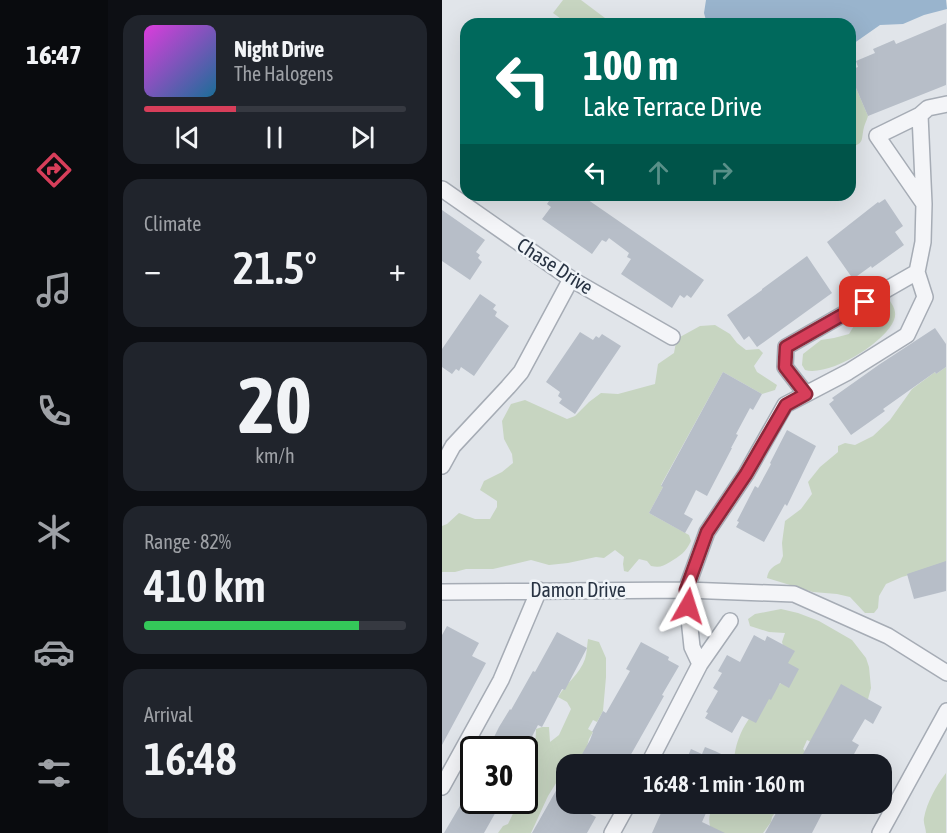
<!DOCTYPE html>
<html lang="en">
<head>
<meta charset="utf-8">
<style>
	:root { --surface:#171b24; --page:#20242c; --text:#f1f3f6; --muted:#9ea1a6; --line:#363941; --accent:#d73e5a }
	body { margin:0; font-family:"Asap Condensed",sans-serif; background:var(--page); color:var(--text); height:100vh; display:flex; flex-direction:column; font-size:22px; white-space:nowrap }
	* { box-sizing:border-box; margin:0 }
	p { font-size:20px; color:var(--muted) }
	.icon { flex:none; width:33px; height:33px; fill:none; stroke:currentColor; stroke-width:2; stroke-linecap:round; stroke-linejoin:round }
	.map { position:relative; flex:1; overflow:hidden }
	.drawer { display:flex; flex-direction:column; gap:15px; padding:15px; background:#0d0f14; width:334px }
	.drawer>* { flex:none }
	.guide { position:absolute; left:18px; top:18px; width:396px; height:183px; border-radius:18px; box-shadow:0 6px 24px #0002; background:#00695c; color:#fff; overflow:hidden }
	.speed { position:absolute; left:18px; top:736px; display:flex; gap:12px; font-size:30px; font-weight:700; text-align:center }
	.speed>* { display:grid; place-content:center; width:78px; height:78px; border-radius:50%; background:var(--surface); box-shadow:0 6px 24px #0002; line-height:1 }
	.speed .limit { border:3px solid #111; border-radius:9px; background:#fff; color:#111 }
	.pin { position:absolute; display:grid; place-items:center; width:51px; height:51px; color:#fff; margin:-26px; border-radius:12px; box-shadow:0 3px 9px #0006 }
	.me { position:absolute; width:66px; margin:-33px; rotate:6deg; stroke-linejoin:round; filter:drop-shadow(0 0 4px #0008) }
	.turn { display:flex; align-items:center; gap:21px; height:126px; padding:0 24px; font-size:27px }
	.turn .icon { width:78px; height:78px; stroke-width:2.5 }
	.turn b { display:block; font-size:42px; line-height:51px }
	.lanes { display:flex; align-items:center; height:57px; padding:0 24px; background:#0003; justify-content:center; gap:30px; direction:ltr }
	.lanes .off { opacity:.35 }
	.big { font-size:45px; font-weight:600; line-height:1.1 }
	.drawer .widget { flex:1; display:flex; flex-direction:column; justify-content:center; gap:9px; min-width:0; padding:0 21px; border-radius:18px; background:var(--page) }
	.drawer .dial { align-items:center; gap:0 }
	.dial b { font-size:78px; line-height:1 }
	.song { display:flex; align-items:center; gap:18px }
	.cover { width:72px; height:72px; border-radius:9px; background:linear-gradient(135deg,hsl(300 70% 55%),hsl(200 70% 35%)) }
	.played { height:6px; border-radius:3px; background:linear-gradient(90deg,var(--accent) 35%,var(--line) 35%) }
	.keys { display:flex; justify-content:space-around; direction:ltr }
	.heat { display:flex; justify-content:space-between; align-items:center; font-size:33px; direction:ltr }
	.charge { height:9px; border-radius:4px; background:linear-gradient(90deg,#34c759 82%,var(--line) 0) }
	.trip { position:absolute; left:114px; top:754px; width:336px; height:60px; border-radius:18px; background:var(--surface); box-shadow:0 6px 24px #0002; font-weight:600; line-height:60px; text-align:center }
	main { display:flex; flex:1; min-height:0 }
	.tabs { display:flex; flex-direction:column; width:108px; justify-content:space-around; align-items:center; background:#090b0e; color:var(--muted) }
	.tabs .icon { width:42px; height:42px }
	.tabs .active { color:var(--accent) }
	.tabs b { font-size:27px; color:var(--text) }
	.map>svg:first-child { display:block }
	.green { fill:#c7d5c1 }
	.water { fill:#99b4cd }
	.building { fill:#b7bec8 }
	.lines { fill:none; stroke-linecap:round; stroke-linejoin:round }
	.street-casing { stroke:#a6acb5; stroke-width:18 }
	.street { stroke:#f4f5f8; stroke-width:15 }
	.route-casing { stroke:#8c283a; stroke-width:15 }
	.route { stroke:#d73e5a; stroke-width:10 }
	.labels { text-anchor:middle; stroke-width:5; stroke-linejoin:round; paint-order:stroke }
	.street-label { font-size:20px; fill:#283343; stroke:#f0f4f8 }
</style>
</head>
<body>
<main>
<nav class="tabs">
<b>16:47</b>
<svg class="icon active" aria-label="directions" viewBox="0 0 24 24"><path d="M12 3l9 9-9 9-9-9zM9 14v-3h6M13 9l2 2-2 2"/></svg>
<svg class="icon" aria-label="music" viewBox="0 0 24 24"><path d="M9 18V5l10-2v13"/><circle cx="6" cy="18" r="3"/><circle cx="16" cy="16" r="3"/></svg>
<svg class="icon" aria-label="phone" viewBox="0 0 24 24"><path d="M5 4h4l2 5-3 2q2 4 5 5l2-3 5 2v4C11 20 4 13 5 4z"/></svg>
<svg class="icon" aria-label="climate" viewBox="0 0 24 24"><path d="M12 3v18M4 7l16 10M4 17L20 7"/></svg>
<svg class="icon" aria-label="car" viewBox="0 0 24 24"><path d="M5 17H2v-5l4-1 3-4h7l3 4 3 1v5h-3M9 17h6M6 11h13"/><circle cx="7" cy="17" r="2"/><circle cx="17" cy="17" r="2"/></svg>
<svg class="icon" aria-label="filters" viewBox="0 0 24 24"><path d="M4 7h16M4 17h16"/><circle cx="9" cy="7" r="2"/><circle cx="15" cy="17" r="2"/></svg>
</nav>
<section class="drawer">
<div class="widget">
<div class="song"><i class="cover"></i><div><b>Night Drive</b><p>The Halogens</p></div></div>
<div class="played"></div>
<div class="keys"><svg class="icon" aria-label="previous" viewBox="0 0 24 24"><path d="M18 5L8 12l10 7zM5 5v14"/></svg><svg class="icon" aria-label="pause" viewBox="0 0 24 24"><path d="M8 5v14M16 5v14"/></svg><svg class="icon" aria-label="next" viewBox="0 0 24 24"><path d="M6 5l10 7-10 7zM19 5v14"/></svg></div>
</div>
<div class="widget"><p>Climate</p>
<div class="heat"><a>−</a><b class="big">21.5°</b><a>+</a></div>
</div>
<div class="widget dial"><b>20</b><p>km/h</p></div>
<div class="widget"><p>Range · 82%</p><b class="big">410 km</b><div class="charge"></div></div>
<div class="widget"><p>Arrival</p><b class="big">16:48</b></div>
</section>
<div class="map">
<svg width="505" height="833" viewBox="0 0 505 833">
	<rect width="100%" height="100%" fill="#e1e5ea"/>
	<path class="green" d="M121,0h18l32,24h-45l-15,-11z
		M408,74l18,42c-1,4 -3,7 -4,11 -3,12 1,17 -14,20z
		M443,295c6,7 13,15 9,25 -9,23 -65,57 -89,50l-3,-5 1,-11 18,-14 13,-2 15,-4 12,-20 10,-12z
		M273,325l15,9 7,9 9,7 13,-1 4,4 -9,13 3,6 20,13 -2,5 -13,4 -39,-22 -62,113 2,2 -14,26 40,22 2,6c-5,11 -11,15 -21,21 -7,4 -10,6 -19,4l-4,-5 -8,-2 -11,13 -4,-1 -1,-7 1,-7 -9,-7 -11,8 -8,-1 -28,6 -19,2 -18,-5 -38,9h-27l-11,3h-13v-46l5,-2 12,-11 16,6h15l7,-12v-6l-17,-11 4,-9 18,-9 11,-9 -1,-9 -8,-15 -2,-18 9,-17 14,-4 42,19 8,-3 14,-14 12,-9 17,1 37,-10 3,-20 16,-11 2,-11 4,-5 20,-11z
		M504,367v215l-2,1 -28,-10 -14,4 -16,7 -7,12 -1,12 -4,5h-9l-15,-16 -13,-3 -24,-2 -46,-14c1,-8 6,-12 13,-15l3,-7 -1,-13 3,-22 16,-12 11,-15 -4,-12 12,-15 18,-15v-6l7,-3 10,2 18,-9 17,-16 22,-31 23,-17 1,2z
		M339,609l17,4 21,8 33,19 14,18 3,9 2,21 -4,15 -56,39 -4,-2 -4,9 2,2 -5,14h-66c0,-36 25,-61 50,-85l2,-25 -4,-13 3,-9 -16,-1 -19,-6 -2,-7 7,-5z
		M146,639l11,3 7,16v19l-3,34 -6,11 -4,-2 -5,9 5,3 -4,7 -7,26h-16v12l-8,3 -10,16 -17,37h-33l5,-7 5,-2 11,-23h5l1,-19 4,-15 6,-15 1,-23 6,-2h7l1,15 9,-7 12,-26 -4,-7 -9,-5c8,-14 22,-23 27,-38 2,-6 2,-14 3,-20z
		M504,773v60h-20c0,-5 -3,-10 -2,-15 3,-16 12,-32 22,-45z
		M272,804h67l-9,13 -1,5 -8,11h-56l3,-7c-2,-8 0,-14 4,-22z"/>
	<path class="water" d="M264,0h240l1,9 -23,6 -21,9 -23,1 -30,21v-22h-143l-3,-11z"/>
	<path class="building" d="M504,23v62l-78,31 -18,-42v-4l8,-3 -2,-6 19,-8 -2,-4 21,-9 2,4z
		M111,195h28l123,85 -13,18 -4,-3 -3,3 -4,-3 -8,13 -51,-34 10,-15 -4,-2 2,-4 -20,-15 -3,4 -4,-2 -10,14 -50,-35 9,-12 -4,-3z
		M443,199l18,27 -8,6 9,13 -32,23 -1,-2 -18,13 -26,-37 51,-40 1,1z
		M0,210l43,30 -9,12 4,3 -2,3 4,4 -12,18 -28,-19z
		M365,256l25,37 -75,54 -8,-11 -5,4 -17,-25 35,-25v-1z
		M38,294l16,11 -3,4 4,3 -2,4 14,10 -35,50 -13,-9 -2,4 -3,-2 -4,5 -10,-7v-18z
		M493,328l11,16v23l-10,7 -1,-2 -52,37 2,2 -34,24 -22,-31 5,-4 -2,-2 48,-34z
		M138,332l13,8 3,-4 3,2 3,-4 19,12 -46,68 -16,-11 3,-4 -4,-3 2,-4 -14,-10z
		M281,372l39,22 -9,16 -3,-2 -14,26 2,1 -7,13h1l-25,48 -11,-6 -12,24 9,5 -8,14 -36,-20 14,-26 -2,-1z
		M345,430l29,16 -29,60 -2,-2 -21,38 -28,-15 3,-5 -2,-1 18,-35 3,2 13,-24 -1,-1z
		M504,561v30l-32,8 -7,-25z
		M5,626l32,17 -7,13 14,7 -44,82v-110z
		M115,632l30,16 -22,42 -3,-1 -20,38 -4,-2 -13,25h-35l4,-8 -2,-1 7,-14 11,-18 1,1 22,-39 2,1z
		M312,635l11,6 2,-5 28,15 -7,12 11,6 -10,19 -9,-5 -9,17 -2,-1 -13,24 -14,-7 -10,17 -27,-15 3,-5 -2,-1 12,-21 -5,-3 9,-15 -4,-2 9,-16 13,7z
		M199,642l28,15 -1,3 11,6 -17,29 2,1 -39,69h-49l14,-25 3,-8h-1l11,-21 3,2 24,-42 -4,-2z
		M399,684l41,23 -9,17 -8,-5 -13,22 7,4 -11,20h-51z
		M263,747l10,4 29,14h-60l7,-16 11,5z
		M124,773v31h27l-5,9 8,4 -9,16h-55z
		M32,782v19h28l-18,32h-40z
		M223,804h45l-8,18 23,11h-73z
		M339,804h46l-15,29h-47z"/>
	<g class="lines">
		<g class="street-casing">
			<path id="street" d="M478,115l4,89
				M0,189l129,90 101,58
				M364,394l-21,-27 1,-20 131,-75 6,-30 1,-38 -47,-68 43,-21 8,-7 19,-4
				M0,466l11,-20 55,-59 13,-15 50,-93
				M0,592l244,-2 108,4 94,42 59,37
				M258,664l30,-43
				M206,765l52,-101 -8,-17 -6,-57 21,-58 39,-58 39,-69 63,-33 59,-37 18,-38 -8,-25
				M0,787l59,-107 38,-90
				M170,833l16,-29
				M438,833l67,-122"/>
		</g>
		<use href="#street" class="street"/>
	</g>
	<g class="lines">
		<g class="route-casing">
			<path id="route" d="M246,606l-2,-16 21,-58 39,-58 40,-69 20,-11 -21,-27 1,-20 79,-45"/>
		</g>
		<use href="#route" class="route"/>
	</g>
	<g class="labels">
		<g class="street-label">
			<text transform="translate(113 266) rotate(33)" y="7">Chase Drive</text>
			<text x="136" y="597">Damon Drive</text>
		</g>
	</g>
</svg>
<div class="speed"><div class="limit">30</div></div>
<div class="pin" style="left:423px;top:302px;background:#d93025"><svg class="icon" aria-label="arrive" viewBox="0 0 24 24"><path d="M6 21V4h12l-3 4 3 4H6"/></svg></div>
<svg class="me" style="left:246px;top:606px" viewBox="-20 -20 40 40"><path d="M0-17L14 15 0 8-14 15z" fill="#d73e5a" stroke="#fff" stroke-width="4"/></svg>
<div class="trip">16:48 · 1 min · 160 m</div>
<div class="guide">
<div class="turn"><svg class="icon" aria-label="left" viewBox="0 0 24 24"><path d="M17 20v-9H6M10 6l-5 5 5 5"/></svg><div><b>100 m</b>Lake Terrace Drive</div></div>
<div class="lanes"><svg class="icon" aria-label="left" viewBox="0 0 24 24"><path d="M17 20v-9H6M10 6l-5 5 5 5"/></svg><svg class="icon off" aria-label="ahead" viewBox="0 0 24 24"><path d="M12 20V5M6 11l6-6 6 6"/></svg><svg class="icon off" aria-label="right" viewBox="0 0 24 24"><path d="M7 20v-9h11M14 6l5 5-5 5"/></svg></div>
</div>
</div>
</main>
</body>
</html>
